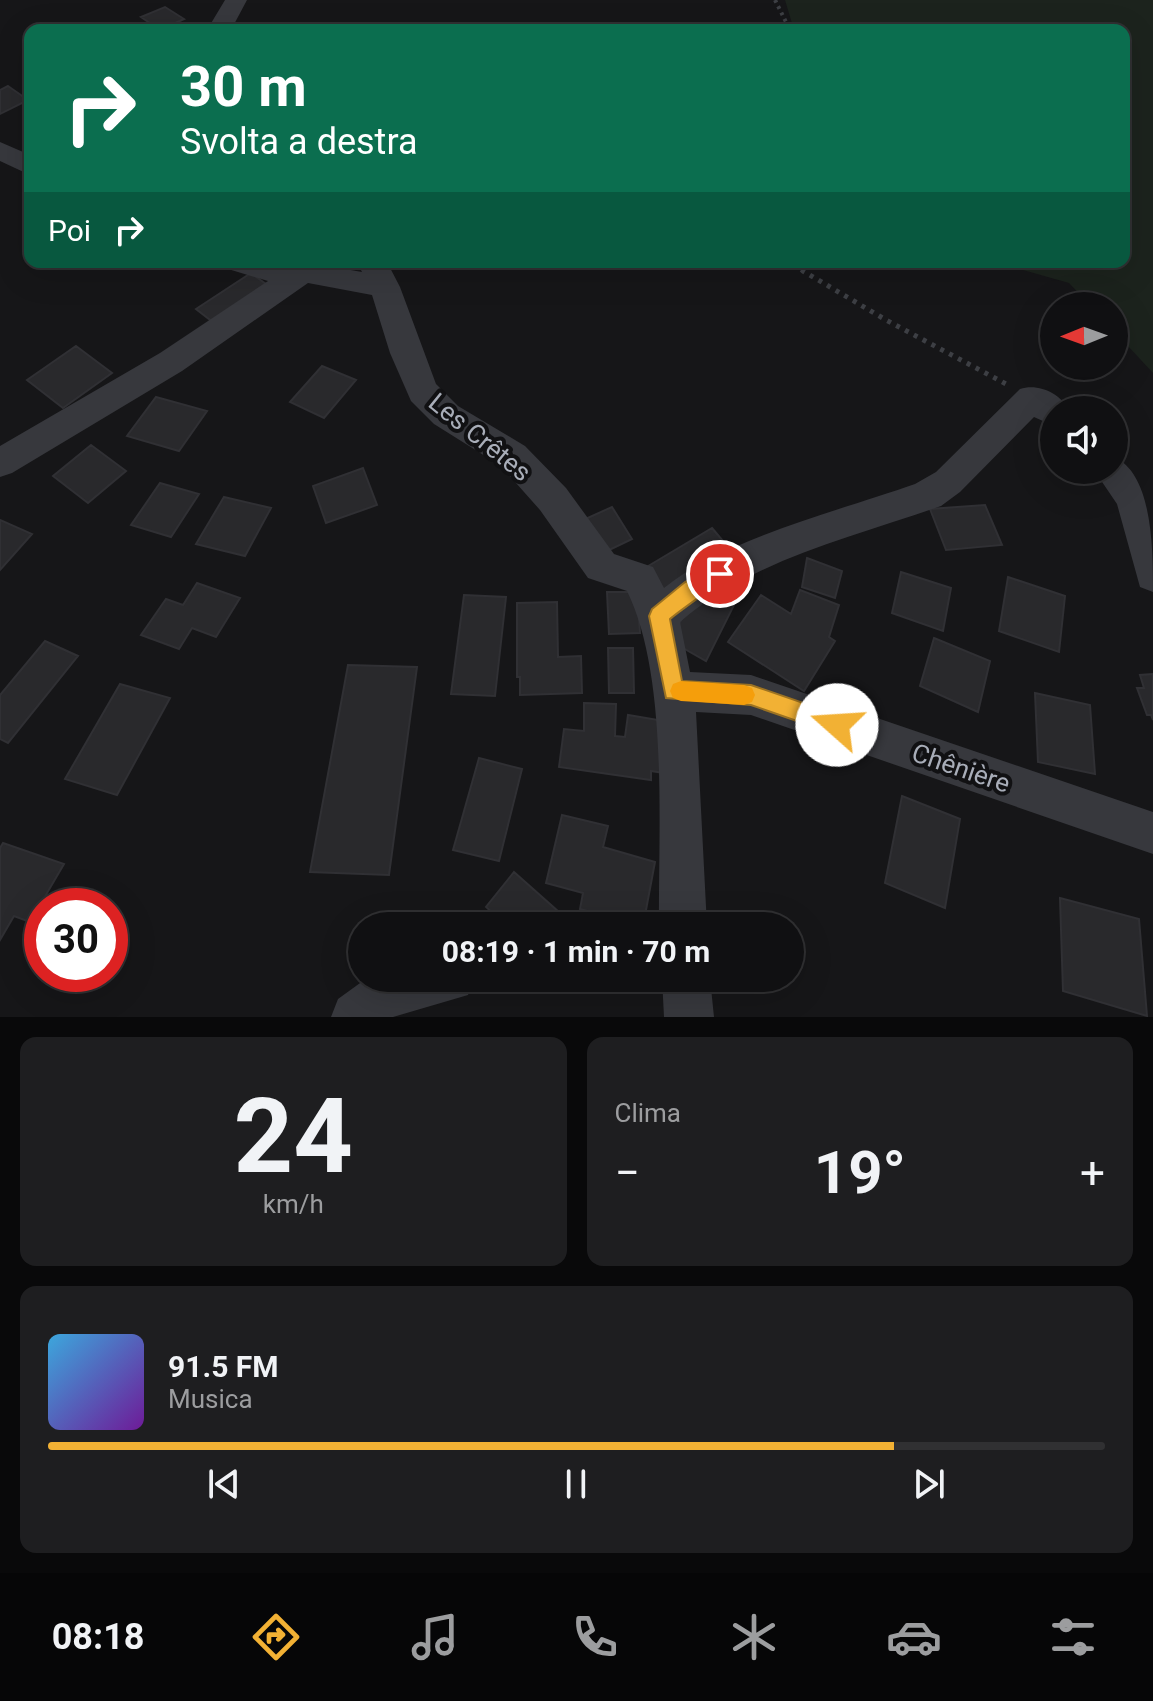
<!DOCTYPE html>
<html lang="it">
<head>
<meta charset="utf-8">
<style>
	:root { --surface:#101012; --page:#1e1e20; --text:#f1f3f6; --muted:#9c9d9f; --line:#303032; --accent:#f2b134 }
	body { margin:0; font-family:Roboto,sans-serif; background:var(--page); color:var(--text); height:100vh; display:flex; flex-direction:column; font-size:30px; white-space:nowrap }
	* { box-sizing:border-box; margin:0 }
	p { font-size:26px; color:var(--muted) }
	.icon { flex:none; width:44px; height:44px; fill:none; stroke:currentColor; stroke-width:2; stroke-linecap:round; stroke-linejoin:round }
	.map { position:relative; height:1017px; overflow:hidden }
	.details { display:flex; flex-direction:column; gap:20px; padding:20px; background:#09090a; flex:1 }
	.details>* { flex:none }
	.banner { position:absolute; left:24px; top:24px; width:1106px; height:244px; border-radius:16px; box-shadow:0 8px 32px #0002,0 0 0 2px var(--line); background:#0b6e4f; color:#fff; overflow:hidden }
	.needle { width:52px; rotate:269deg }
	.buttons { position:absolute; left:1040px; top:292px; display:grid; gap:16px }
	.buttons a { display:grid; place-items:center; width:88px; height:88px; border-radius:50%; background:var(--surface); box-shadow:0 8px 32px #0002,0 0 0 2px var(--line); font-size:40px }
	.speed { position:absolute; left:24px; top:888px; display:flex; gap:16px; font-size:40px; font-weight:700; text-align:center }
	.speed>* { display:grid; place-content:center; width:104px; height:104px; border-radius:50%; background:var(--surface); box-shadow:0 8px 32px #0002,0 0 0 2px var(--line); line-height:1 }
	.speed .limit { border:12px solid #d22; background:#fff; color:#111 }
	.pin { position:absolute; display:grid; place-items:center; width:68px; height:68px; color:#fff; margin:-34px; border:4px solid #fff; border-radius:50%; box-shadow:0 2px 8px #0007 }
	.me { position:absolute; width:88px; margin:-44px; rotate:289deg; stroke-linejoin:round; filter:drop-shadow(0 0 6px #0008) }
	.turn { display:flex; align-items:center; gap:28px; height:168px; padding:0 24px; font-size:36px }
	.turn .icon { width:104px; height:104px; stroke-width:2.5 }
	.turn b { display:block; font-size:56px; line-height:68px }
	.then { display:flex; align-items:center; height:76px; padding:0 24px; background:#0003; gap:16px; font-size:30px }
	.big { font-size:60px; font-weight:700; line-height:1.1 }
	.details .widget { flex:1; display:flex; flex-direction:column; justify-content:center; gap:12px; min-width:0; padding:0 28px; border-radius:16px; background:var(--page) }
	.details .dial { align-items:center; gap:0 }
	.dial b { font-size:104px; line-height:1 }
	.song { display:flex; align-items:center; gap:24px }
	.cover { width:96px; height:96px; border-radius:12px; background:linear-gradient(135deg,hsl(200 70% 55%),hsl(280 70% 35%)) }
	.played { height:8px; border-radius:4px; background:linear-gradient(90deg,var(--accent) 80%,var(--line) 80%) }
	.keys { display:flex; justify-content:space-around; direction:ltr }
	.heat { display:flex; justify-content:space-between; align-items:center; font-size:44px; direction:ltr }
	.details .tiles { flex:1; display:grid; gap:20px; grid-template-columns:1fr 1fr }
	.widget:last-child { grid-column:span 2 }
	.trip { position:absolute; left:348px; top:912px; width:456px; height:80px; border-radius:40px; background:var(--surface); box-shadow:0 8px 32px #0002,0 0 0 2px var(--line); font-weight:700; line-height:80px; text-align:center }
	.tabs { display:flex; height:128px; justify-content:space-around; align-items:center; background:#060607; color:var(--muted) }
	.tabs .icon { width:56px; height:56px }
	.tabs .selected { color:var(--accent) }
	.tabs b { font-size:36px; color:var(--text) }
	.map>svg:first-child { display:block }
	.green { fill:#1c231d }
	.building { fill:#29292c; stroke:#303034; stroke-width:2 }
	.lines { fill:none; stroke-linecap:round; stroke-linejoin:round }
	.path-far1 { stroke:#3d3f44; stroke-width:4; stroke-dasharray:3 4; stroke-linecap:butt }
	.path { stroke:#3d3f44; stroke-width:5; stroke-dasharray:4 6; stroke-linecap:butt }
	.minor { fill:#37383d; fill-rule:evenodd }
	.route { fill:#f2b134; stroke:#9d7322; stroke-width:2 }
	.slow { fill:#f59e0b }
	.labels { text-anchor:middle; stroke-width:8; stroke-linejoin:round; paint-order:stroke }
	.street-label { font-size:26px; fill:#a8adb8; stroke:#111113 }
</style>
</head>
<body>
<div class="map">
<svg width="1153" height="1017" viewBox="0 0 1153 1017">
	<rect width="100%" height="100%" fill="#161618"/>
	<path class="green" d="M785,0h368v373l-39,-42v-25h-23l-22,-23 -53,-15 -9,-6h117v-232h-330z"/>
	<path class="building" d="M165,7l19,12 -24,11 -19,-13z
		M8,86l20,14 -28,14v-24z
		M251,273l19,14 -56,36 -18,-14z
		M76,346l36,27 -49,35 -36,-28z
		M322,366l34,14 -32,38 -34,-16z
		M156,397l51,14 -28,40 -52,-15z
		M91,445l35,26 -38,32 -35,-27z
		M363,468l14,37 -51,18 -13,-37z
		M160,483l39,11 -28,43 -40,-12z
		M224,497l47,11 -26,48 -49,-12z
		M985,505l17,40 -56,5 -16,-41z
		M612,507l20,32 -31,15 -20,-33z
		M0,520l32,14 -32,36z
		M712,528l22,26 -67,42 -22,-28z
		M807,558l35,13 -7,27 -33,-11z
		M901,572l50,16 -8,43 -51,-18z
		M1008,577l57,19 -6,56 -60,-21z
		M197,583l43,15 -24,39 -24,-9 -13,21 -38,-14 25,-36 17,6z
		M701,588l33,17 -28,56 -37,-21z
		M800,590l39,15 -10,32 6,4 -31,50 -76,-49 33,-47 30,19z
		M607,592h30l3,41 -31,1z
		M464,595l42,2 -11,99 -44,-2z
		M557,602l1,55 23,-1 1,37 -62,2v-18h-3v-74z
		M934,638l56,23 -12,51 -58,-26z
		M45,641l33,15 -70,87 -8,-4v-44z
		M608,648h25l1,45h-25z
		M348,665l69,2 -28,208 -79,-3z
		M1153,674v46l-2,-5h-4l-10,-27h7l-4,-13z
		M120,684l50,14 -53,97 -52,-16z
		M1035,693l55,12 5,69 -57,-12z
		M584,703l32,1 -1,32 10,1 3,-22 42,7 -6,51 -13,-2v9l-92,-13 5,-38 20,2z
		M479,758l43,11 -23,92 -46,-11z
		M902,796l58,23 -15,89 -60,-25z
		M562,815l46,11 -5,21 52,15 -12,64 -63,-17 3,-16 -37,-10z
		M3,843l61,21 -34,58 -16,-6 -14,24v-92z
		M514,872l46,41 -10,13h-43l-21,-19z
		M1060,898l79,21 8,97 -84,-25z"/>
	<g class="lines">
		<path class="path-far1" d="M775,0l11,22 -8,8"/>
		<path class="path" d="M795,262l8,9 83,49 122,65"/>
		<path class="minor" d="M225,0h22l-16,30h-24z
			M0,142l30,13v20l-30,-14z
			M223,262h82l57,10 -5,-10h30l13,25 36,97 22,22 67,40 41,42 48,66 39,13 11,21c59,-49 178,-78 251,-104l21,-12 84,-83c18,-6 40,4 49,21h-15v16l-20,-9 -74,75 -19,14c-88,31 -190,54 -261,116l10,50 61,3 399,136 3,1v42l-402,-139 -55,-3 11,214h-48c-1,-97 10,-249 -32,-335l-39,-13 -48,-68 -39,-44 -67,-42 -23,-23 -21,-48 -18,-58 -64,-12 -126,88 -170,102 -12,4v-31l160,-93 108,-72 -40,-12z
			M1114,457c39,17 39,93 39,135l-13,-5 -23,-83 -23,-34h20z
			M367,978h108l-7,17 -75,22h-62l7,-18z
			M662,978h48l4,39h-50z"/>
	</g>
	<path class="route" d="M720,565l7,3 2,6c-3,5 -49,36 -59,45l12,62 69,4 93,32 3,8 -3,7 -7,3 -86,-30 -85,-7 -17,-82 3,-7 33,-27z"/>
	<path class="slow" d="M681,681l63,4 8,3 3,7 -3,7 -8,3 -63,-4 -8,-3 -3,-7 3,-7z"/>
	<g class="labels">
		<g class="street-label">
			<text transform="translate(480 437) rotate(39)" y="9">Les Crêtes</text>
			<text transform="translate(961 768) rotate(19)" y="9">Chênière</text>
		</g>
	</g>
</svg>
<div class="buttons">
<a><svg class="needle" viewBox="-14 -14 28 28"><path d="M0-13l5 13h-10z" fill="#e53935"/><path d="M0 13l5-13h-10z" fill="#9c9d9f"/></svg></a>
<a><svg class="icon" aria-label="sound" viewBox="0 0 24 24"><path d="M4 9h4l5-4v14l-5-4H4zM17 9q2 3 0 6"/></svg></a>
</div>
<div class="speed"><div class="limit">30</div></div>
<div class="pin" style="left:720px;top:574px;background:#d93025"><svg class="icon" aria-label="arrive" viewBox="0 0 24 24"><path d="M6 21V4h12l-3 4 3 4H6"/></svg></div>
<svg class="me" style="left:837px;top:725px" viewBox="-20 -20 40 40"><circle r="19" fill="#fff"/><path d="M0-13L10 11 0 6-10 11z" fill="#f2b134"/></svg>
<div class="trip">08:19 · 1 min · 70 m</div>
<div class="banner">
<div class="turn"><svg class="icon" aria-label="right" viewBox="0 0 24 24"><path d="M7 20v-9h11M14 6l5 5-5 5"/></svg><div><b>30 m</b>Svolta a destra</div></div>
<div class="then">Poi<svg class="icon" aria-label="right" viewBox="0 0 24 24"><path d="M7 20v-9h11M14 6l5 5-5 5"/></svg></div>
</div>
</div>
<section class="details">
<div class="tiles">
<div class="widget dial"><b>24</b><p>km/h</p></div>
<div class="widget"><p>Clima</p>
<div class="heat"><a>−</a><b class="big">19°</b><a>+</a></div>
</div>
<div class="widget">
<div class="song"><i class="cover"></i><div><b>91.5 FM</b><p>Musica</p></div></div>
<div class="played"></div>
<div class="keys"><svg class="icon" aria-label="previous" viewBox="0 0 24 24"><path d="M18 5L8 12l10 7zM5 5v14"/></svg><svg class="icon" aria-label="pause" viewBox="0 0 24 24"><path d="M8 5v14M16 5v14"/></svg><svg class="icon" aria-label="next" viewBox="0 0 24 24"><path d="M6 5l10 7-10 7zM19 5v14"/></svg></div>
</div>
</div>
</section>
<nav class="tabs">
<b>08:18</b>
<svg class="icon selected" aria-label="directions" viewBox="0 0 24 24"><path d="M12 3l9 9-9 9-9-9zM9 14v-3h6M13 9l2 2-2 2"/></svg>
<svg class="icon" aria-label="music" viewBox="0 0 24 24"><path d="M9 18V5l10-2v13"/><circle cx="6" cy="18" r="3"/><circle cx="16" cy="16" r="3"/></svg>
<svg class="icon" aria-label="phone" viewBox="0 0 24 24"><path d="M5 4h4l2 5-3 2q2 4 5 5l2-3 5 2v4C11 20 4 13 5 4z"/></svg>
<svg class="icon" aria-label="climate" viewBox="0 0 24 24"><path d="M12 3v18M4 7l16 10M4 17L20 7"/></svg>
<svg class="icon" aria-label="car" viewBox="0 0 24 24"><path d="M5 17H2v-5l4-1 3-4h7l3 4 3 1v5h-3M9 17h6M6 11h13"/><circle cx="7" cy="17" r="2"/><circle cx="17" cy="17" r="2"/></svg>
<svg class="icon" aria-label="filters" viewBox="0 0 24 24"><path d="M4 7h16M4 17h16"/><circle cx="9" cy="7" r="2"/><circle cx="15" cy="17" r="2"/></svg>
</nav>
</body>
</html>
